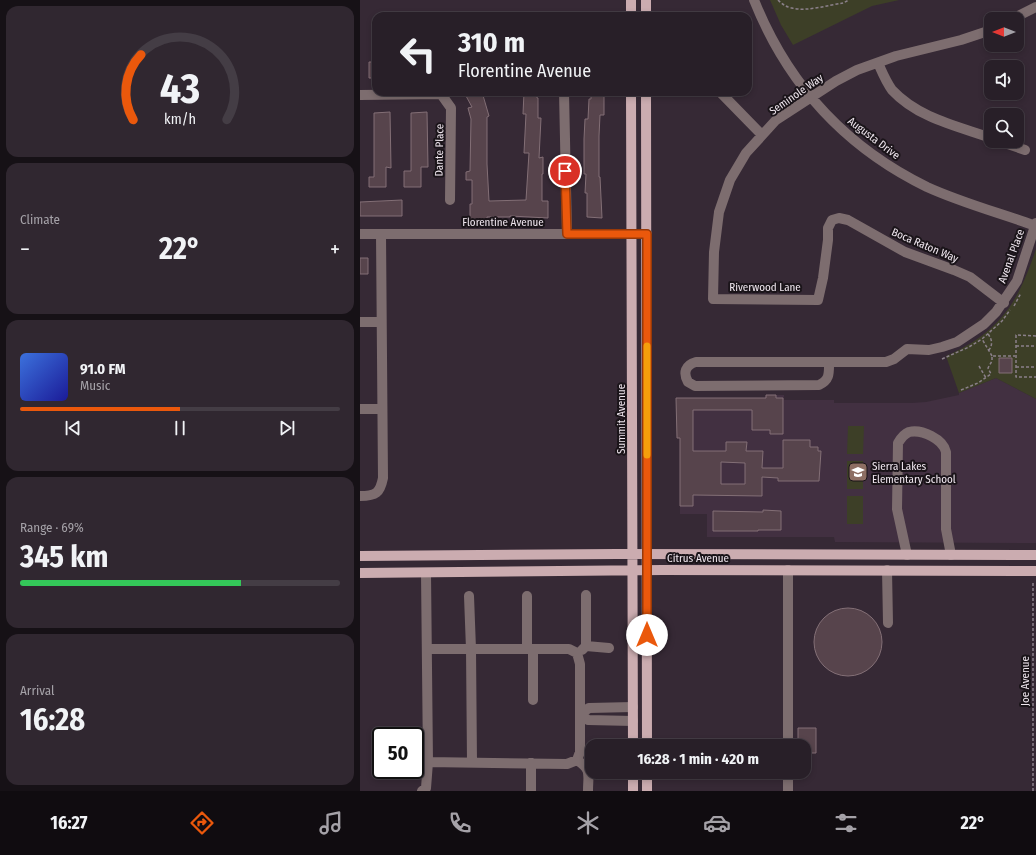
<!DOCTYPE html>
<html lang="en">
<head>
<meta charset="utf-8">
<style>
	:root { --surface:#281f28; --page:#302730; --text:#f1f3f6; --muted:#a5a2a8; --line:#443d45; --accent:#ea580c }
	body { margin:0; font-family:"Fira Sans Condensed",sans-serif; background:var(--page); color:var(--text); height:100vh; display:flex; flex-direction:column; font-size:15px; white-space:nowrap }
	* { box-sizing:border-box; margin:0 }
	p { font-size:13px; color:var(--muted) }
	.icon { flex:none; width:22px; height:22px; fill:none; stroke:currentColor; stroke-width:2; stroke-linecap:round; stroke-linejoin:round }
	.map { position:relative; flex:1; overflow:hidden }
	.details { display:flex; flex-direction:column; gap:6px; padding:6px; background:#161116; width:360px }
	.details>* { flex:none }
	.hud { position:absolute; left:12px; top:12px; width:380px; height:84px; border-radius:12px; box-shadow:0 2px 6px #0003,0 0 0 1px var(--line); background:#281f28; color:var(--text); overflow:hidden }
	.needle { width:26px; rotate:270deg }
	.tools { position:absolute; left:624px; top:12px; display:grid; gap:8px }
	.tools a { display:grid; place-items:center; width:40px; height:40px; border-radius:8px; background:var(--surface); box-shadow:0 2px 6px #0003,0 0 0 1px var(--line); font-size:20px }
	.speed { position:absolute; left:12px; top:727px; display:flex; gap:8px; font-size:20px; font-weight:700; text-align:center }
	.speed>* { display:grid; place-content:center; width:52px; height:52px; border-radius:50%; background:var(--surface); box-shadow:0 2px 6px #0003,0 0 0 1px var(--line); line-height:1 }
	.speed .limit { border:2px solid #111; border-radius:6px; background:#fff; color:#111 }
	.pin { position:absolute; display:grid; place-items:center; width:34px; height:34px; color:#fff; margin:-17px; border:2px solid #fff; border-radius:50%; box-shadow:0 1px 4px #0007 }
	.me { position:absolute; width:44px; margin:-22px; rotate:0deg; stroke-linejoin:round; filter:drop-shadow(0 0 3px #0008) }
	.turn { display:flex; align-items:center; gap:14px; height:84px; padding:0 20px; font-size:18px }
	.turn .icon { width:52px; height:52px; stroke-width:2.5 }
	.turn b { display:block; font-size:28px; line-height:34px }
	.big { font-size:30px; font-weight:700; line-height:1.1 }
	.details .widget { flex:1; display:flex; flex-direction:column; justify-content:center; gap:6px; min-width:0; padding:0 14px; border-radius:12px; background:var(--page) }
	.details .dial { align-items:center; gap:0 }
	.dial svg { height:104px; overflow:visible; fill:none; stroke:var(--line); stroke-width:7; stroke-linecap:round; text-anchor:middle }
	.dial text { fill:var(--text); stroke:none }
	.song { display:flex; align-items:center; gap:12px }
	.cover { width:48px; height:48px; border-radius:6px; background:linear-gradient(135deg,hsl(220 70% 55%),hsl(240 70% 35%)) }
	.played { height:4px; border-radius:2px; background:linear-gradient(90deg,var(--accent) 50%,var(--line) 50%) }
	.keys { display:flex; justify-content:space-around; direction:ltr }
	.heat { display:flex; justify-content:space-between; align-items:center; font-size:22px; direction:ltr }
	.charge { height:6px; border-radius:3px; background:linear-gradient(90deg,#34c759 69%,var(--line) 0) }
	.trip { position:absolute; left:225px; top:739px; width:226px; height:40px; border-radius:12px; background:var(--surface); box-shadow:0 2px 6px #0003,0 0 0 1px var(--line); font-weight:700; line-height:40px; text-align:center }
	.menu { display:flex; height:64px; justify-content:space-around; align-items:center; background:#100c10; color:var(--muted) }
	.menu .icon { width:28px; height:28px }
	.menu .on { color:var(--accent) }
	.menu b { font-size:18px; color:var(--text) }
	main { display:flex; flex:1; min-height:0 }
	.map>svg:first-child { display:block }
	.built { fill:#423041 }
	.green { fill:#3d3f27 }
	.building { fill:#57444c; stroke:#836f76; fill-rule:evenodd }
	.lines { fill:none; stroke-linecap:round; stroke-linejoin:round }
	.path { stroke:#8b808a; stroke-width:1.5; stroke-dasharray:3 2; stroke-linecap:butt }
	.minor { stroke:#7d6d6f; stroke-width:10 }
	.major { stroke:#cbacb0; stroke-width:10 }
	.route-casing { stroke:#983908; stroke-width:10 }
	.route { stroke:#ea580c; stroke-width:7 }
	.slow { stroke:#f59e0b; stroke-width:7 }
	.labels { text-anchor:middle; stroke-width:4; stroke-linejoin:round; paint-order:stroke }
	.street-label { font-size:11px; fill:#f0e7ef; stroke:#1a1419 }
	.poi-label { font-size:11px; fill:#f0e7ef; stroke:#1a1419; text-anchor:start }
</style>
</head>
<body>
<main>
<section class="details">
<div class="widget dial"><svg viewBox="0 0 100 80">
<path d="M14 69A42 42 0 1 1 86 69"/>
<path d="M14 69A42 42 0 0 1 20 19" stroke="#ea580c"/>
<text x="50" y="56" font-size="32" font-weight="700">43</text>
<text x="50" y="72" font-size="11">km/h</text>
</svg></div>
<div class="widget"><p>Climate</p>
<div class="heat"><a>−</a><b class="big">22°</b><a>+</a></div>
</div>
<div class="widget">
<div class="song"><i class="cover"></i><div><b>91.0 FM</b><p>Music</p></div></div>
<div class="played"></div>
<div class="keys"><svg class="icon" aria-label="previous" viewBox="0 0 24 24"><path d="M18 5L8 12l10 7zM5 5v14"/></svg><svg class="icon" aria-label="pause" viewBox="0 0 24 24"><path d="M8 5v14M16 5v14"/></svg><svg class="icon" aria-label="next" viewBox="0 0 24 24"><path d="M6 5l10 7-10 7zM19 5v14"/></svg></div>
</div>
<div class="widget"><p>Range · 69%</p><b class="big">345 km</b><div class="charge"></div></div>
<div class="widget"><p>Arrival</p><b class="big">16:28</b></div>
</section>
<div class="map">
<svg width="676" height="791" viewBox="0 0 676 791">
	<rect width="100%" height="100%" fill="#362935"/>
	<path class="built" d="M636,378l40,21v144l-201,-1 -1,-5h-127v-23h-27v-76h-3l-1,-40h89l1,-3h18v5h50v3h78l14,-1 33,-7v-2z"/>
	<path class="green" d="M410,0h129l-27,6 -79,39 -12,-20z
		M676,249v150l-40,-21 -37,15 -13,-37c54,-24 72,-53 90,-107z
		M488,426h16l-1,28h-16z
		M487,461h16v28h-16z
		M487,496h16v28h-16z"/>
	<path class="building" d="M9,62h7v16h-7z
		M111,92h11l7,24 -2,1v47l2,37 37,-1 3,-47h-5l2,-39h-3l1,-22h13v6h1v20h3l-2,40 4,-1v17h-1v27h6v17l-38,-2v1h-23v3h-17v-16h2v-24h-6v-8l4,-1 1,-52 -3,-11 4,-1 -6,-11z
		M231,92h13v23h-4l-1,21v41h1l2,41 -15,-1v-24h-2l1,-19h-2v-35l1,-20h3l1,-20h2z
		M30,112l1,56 -5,-1v20h-17v-10h5v-64z
		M67,112l1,55h-7v20h-17v-16h7v-58z
		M42,200v16h-42v-14z
		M0,258h8v16h-8z
		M639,358h13v15h-13z
		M406,395h10v3h7v36h-13v-4h-18v-20h-59v41h33v-9h21l-1,9h17l-1,17h21v-28h27v7h8v4h3l-2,30h-41v-3l-16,-1v19l-69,-1v11h-13v-68h-3l-1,-40h90zM361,462l24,1v21h-24z
		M403,510l18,1v19h-23v1h-45v-20l50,1z
		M454 642a34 34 0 1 1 68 0a34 34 0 1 1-68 0Z
		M438,728h18v25h-12v-7h-6z"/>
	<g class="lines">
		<path class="path" d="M418,0c4,4 8,7 14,8 14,4 37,-3 51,-5l6,-3
			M654,306l7,-13
			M628,334c4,5 5,11 1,16
			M676,336l-20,-1v42h20
			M656,346h20
			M632,356l-10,-17 20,-18 8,-11
			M582,359l27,-12 13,-8
			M619,366l7,12
			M656,367h20
			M601,390l17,-7 13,-9 -3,-6 4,-7v-5h23
			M673,791v-210"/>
		<path class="minor" d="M394,0c34,85 91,147 173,187 35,16 73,26 109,39
			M652,19l24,-12
			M631,30l-30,10 -65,16 -39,14 -21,11 -60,39 -30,33 -16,27 -11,32 -5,40 -1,47 105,1 5,-22 5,-38v-12l4,-8 7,-2 9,2 57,32 49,18 16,7 34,26
			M518,63c4,9 8,19 14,27 26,28 65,36 99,48
			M204,92l3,142
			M360,92l42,43
			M0,95l81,-1 10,14 -1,92
			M639,141l26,9
			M0,234h287
			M0,322h21
			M469,362c0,11 1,18 -10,23l-124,1 -7,-4c-5,-9 -3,-17 8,-20h190l8,-3 13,-10 22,1 13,-3 15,-5 27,-18 12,-12 21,-31 19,-58
			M0,409h21
			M0,496c16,0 20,-3 23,-18l-2,-244
			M547,555l-10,-46 1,-66c3,-5 6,-9 11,-11 13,-3 34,7 37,20v77l5,26
			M428,570v176
			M527,570l1,53
			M226,595v51
			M109,596l2,53 1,114
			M167,596v53
			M68,649h141l8,4 3,11v88l-3,8 -10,4 -139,-2
			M222,650l4,-4 23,2
			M173,700v-51
			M273,707l-44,1 -9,6 8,6 45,1
			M217,760c15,10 11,14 11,31
			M428,772v19
			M62,791l4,-3 2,-26 -2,-189
			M171,791v-28"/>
		<path class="major" d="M271,0v16
			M286,0v16
			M271,92l2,654
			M286,92l1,654
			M0,556l257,-2 419,1
			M0,573l303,-3 373,1
			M273,772v19
			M287,791v-19"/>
	</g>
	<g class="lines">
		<g class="route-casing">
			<path id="route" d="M205,171l2,63h80v401"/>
		</g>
		<use href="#route" class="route"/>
		<path class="slow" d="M287,346v109"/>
	</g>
	<defs>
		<g id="school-square" transform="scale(1)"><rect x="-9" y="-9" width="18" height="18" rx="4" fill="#8d6e63" stroke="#1a1419"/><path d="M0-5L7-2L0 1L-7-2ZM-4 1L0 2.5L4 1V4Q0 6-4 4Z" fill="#fff"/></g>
	</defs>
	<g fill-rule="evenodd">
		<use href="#school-square" x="498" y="472"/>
	</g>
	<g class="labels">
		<g class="street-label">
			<text transform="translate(436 94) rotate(-35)" y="4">Seminole Way</text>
			<text transform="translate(514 138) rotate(37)" y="4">Augusta Drive</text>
			<text transform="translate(79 150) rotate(-89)" y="4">Dante Place</text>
			<text x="143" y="226">Florentine Avenue</text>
			<text transform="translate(565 245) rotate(23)" y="4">Boca Raton Way</text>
			<text transform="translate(651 256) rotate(-70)" y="4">Avenal Place</text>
			<text x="405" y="291">Riverwood Lane</text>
			<text transform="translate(261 419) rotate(-90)" y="4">Summit Avenue</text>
			<text x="338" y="562">Citrus Avenue</text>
			<text transform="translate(665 681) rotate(-90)" y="4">Joe Avenue</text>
		</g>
		<g class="poi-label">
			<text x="512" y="470">Sierra Lakes<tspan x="512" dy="13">Elementary School</tspan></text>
		</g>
	</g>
</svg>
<div class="tools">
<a><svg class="needle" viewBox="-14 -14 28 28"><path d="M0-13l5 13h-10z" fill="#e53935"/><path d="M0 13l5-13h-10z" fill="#a5a2a8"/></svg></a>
<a><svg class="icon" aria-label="sound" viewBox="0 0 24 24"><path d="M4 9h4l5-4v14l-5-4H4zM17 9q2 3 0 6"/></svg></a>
<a><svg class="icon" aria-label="search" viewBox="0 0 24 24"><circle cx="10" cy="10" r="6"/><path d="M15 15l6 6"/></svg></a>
</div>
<div class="speed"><div class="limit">50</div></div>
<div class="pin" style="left:205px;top:171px;background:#d93025"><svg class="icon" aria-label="arrive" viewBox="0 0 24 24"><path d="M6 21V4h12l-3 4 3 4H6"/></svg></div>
<svg class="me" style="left:287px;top:635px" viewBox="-20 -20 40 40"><circle r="19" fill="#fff"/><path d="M0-13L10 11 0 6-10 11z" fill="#ea580c"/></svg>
<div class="trip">16:28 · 1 min · 420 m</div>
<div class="hud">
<div class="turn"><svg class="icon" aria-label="left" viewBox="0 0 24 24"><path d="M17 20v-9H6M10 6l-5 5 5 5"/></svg><div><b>310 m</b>Florentine Avenue</div></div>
</div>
</div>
</main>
<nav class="menu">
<b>16:27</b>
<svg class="icon on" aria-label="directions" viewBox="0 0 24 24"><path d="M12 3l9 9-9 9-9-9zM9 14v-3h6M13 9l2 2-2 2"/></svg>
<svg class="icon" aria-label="music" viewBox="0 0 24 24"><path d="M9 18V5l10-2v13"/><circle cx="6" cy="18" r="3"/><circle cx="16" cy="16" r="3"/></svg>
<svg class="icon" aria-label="phone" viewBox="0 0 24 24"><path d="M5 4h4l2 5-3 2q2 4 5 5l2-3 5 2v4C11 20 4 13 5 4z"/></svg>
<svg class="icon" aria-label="climate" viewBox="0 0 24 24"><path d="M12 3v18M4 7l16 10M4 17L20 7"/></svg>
<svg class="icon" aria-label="car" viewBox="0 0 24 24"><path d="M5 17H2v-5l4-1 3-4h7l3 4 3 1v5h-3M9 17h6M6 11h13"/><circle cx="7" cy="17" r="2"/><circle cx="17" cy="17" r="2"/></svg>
<svg class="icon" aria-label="filters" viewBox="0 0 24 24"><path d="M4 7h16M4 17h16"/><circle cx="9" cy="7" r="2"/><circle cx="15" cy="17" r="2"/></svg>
<b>22°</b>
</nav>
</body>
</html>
